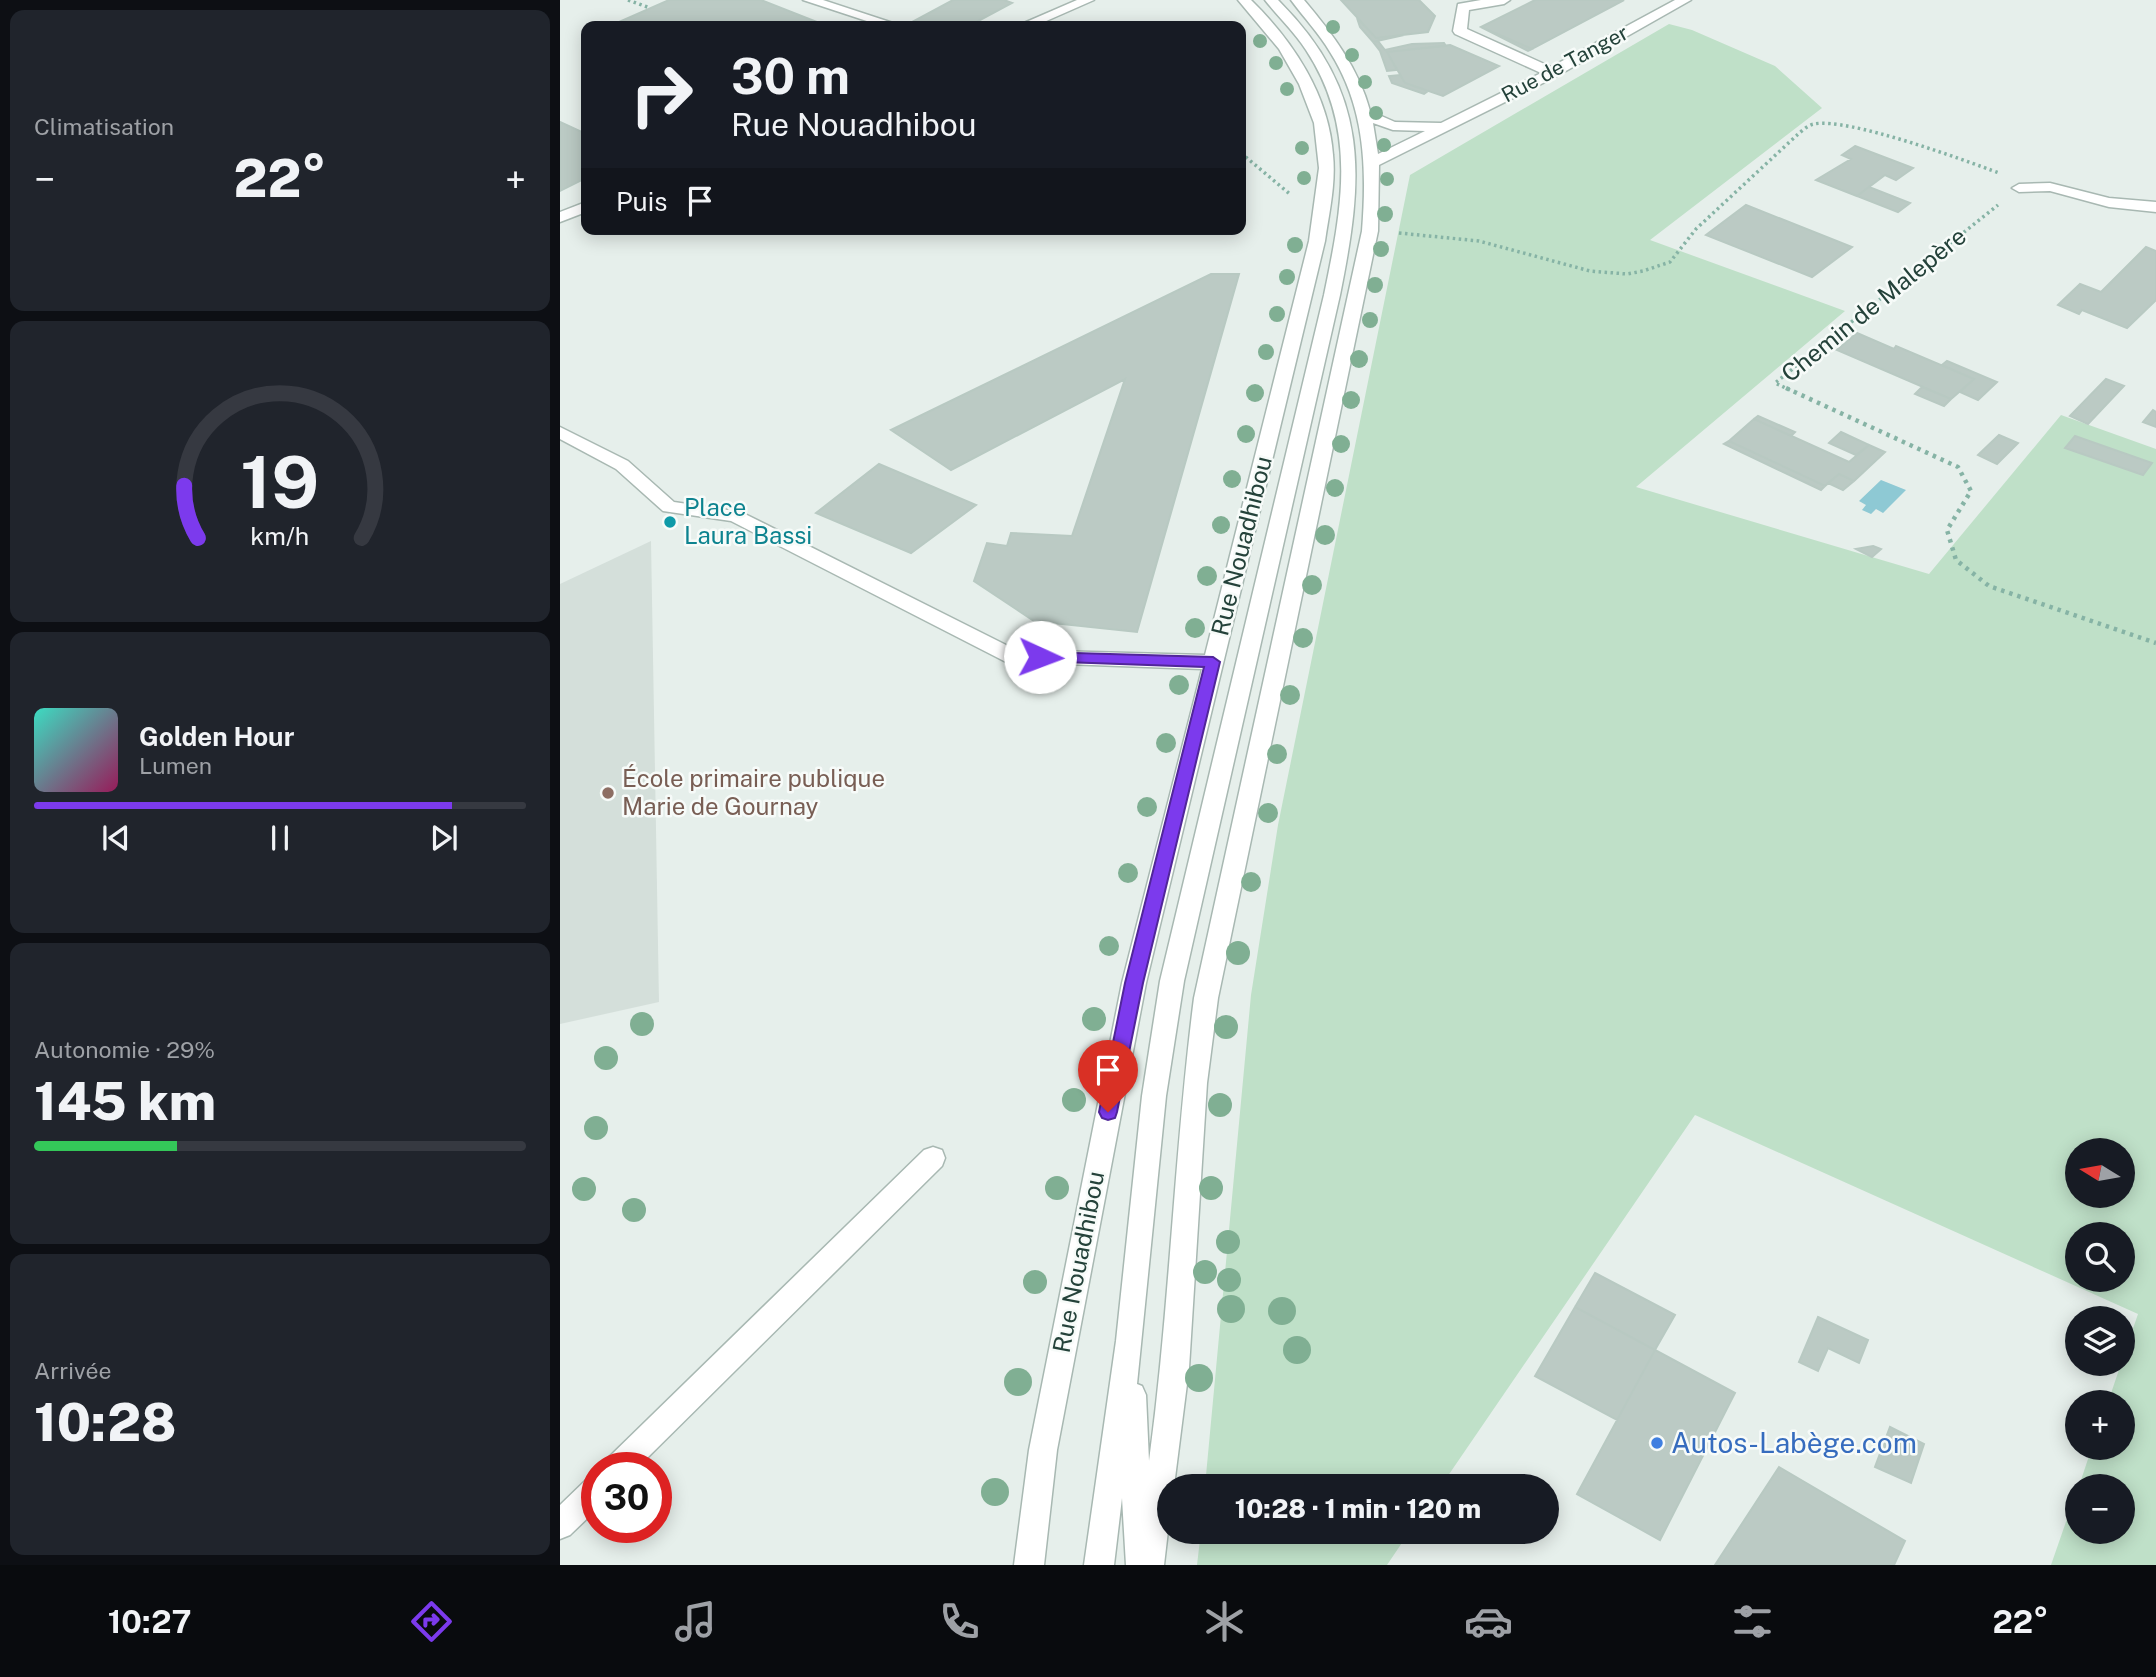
<!DOCTYPE html>
<html lang="fr">
<head>
<meta charset="utf-8">
<style>
	:root { --surface:#171b24; --page:#20242c; --text:#f1f3f6; --muted:#9ea1a6; --line:#363941; --accent:#7c3aed }
	body { margin:0; font-family:"Public Sans",sans-serif; background:var(--page); color:var(--text); height:100vh; display:flex; flex-direction:column; font-size:26px; white-space:nowrap }
	* { box-sizing:border-box; margin:0 }
	p { font-size:23px; color:var(--muted) }
	.icon { flex:none; width:38px; height:38px; fill:none; stroke:currentColor; stroke-width:2; stroke-linecap:round; stroke-linejoin:round }
	.map { position:relative; flex:1; overflow:hidden }
	.side { display:flex; flex-direction:column; gap:10px; padding:10px; background:#0d0f14; width:560px }
	.side>* { flex:none }
	.guide { position:absolute; left:21px; top:21px; width:665px; height:214px; border-radius:14px; box-shadow:0 4px 18px #0003; background:#171b24; color:var(--text); overflow:hidden }
	.needle { width:46px; rotate:281deg }
	.tools { position:absolute; left:1505px; top:1138px; display:grid; gap:14px }
	.tools a { display:grid; place-items:center; width:70px; height:70px; border-radius:50%; background:var(--surface); box-shadow:0 4px 18px #0003; font-size:35px }
	.speed { position:absolute; left:21px; top:1452px; display:flex; gap:14px; font-size:35px; font-weight:700; text-align:center }
	.speed>* { display:grid; place-content:center; width:91px; height:91px; border-radius:50%; background:var(--surface); box-shadow:0 4px 18px #0003; line-height:1 }
	.speed .limit { border:10px solid #d22; background:#fff; color:#111 }
	.pin { position:absolute; display:grid; place-items:center; width:60px; height:60px; color:#fff; margin:-72px -30px; border-radius:50% 50% 50% 0; rotate:-45deg; box-shadow:0 0 7px #0007 }
	.pin .icon { rotate:45deg }
	.me { position:absolute; width:77px; margin:-38px; rotate:92deg; stroke-linejoin:round; filter:drop-shadow(0 0 5px #0008) }
	.turn { display:flex; align-items:center; gap:24px; height:147px; padding:0 35px; font-size:32px }
	.turn .icon { width:91px; height:91px; stroke-width:2.5 }
	.turn b { display:block; font-size:49px; line-height:60px }
	.then { display:flex; align-items:center; height:66px; padding:0 35px; background:#0003; gap:14px; font-size:26px }
	.big { font-size:52px; font-weight:800; line-height:1.1 }
	.side .card { flex:1; display:flex; flex-direction:column; justify-content:center; gap:10px; min-width:0; padding:0 24px; border-radius:14px; background:var(--page) }
	.side .dial { align-items:center; gap:0 }
	.dial svg { height:182px; overflow:visible; fill:none; stroke:var(--line); stroke-width:7; stroke-linecap:round; text-anchor:middle }
	.dial text { fill:var(--text); stroke:none }
	.song { display:flex; align-items:center; gap:21px }
	.cover { width:84px; height:84px; border-radius:10px; background:linear-gradient(135deg,hsl(170 70% 55%),hsl(330 70% 35%)) }
	.played { height:7px; border-radius:4px; background:linear-gradient(90deg,var(--accent) 85%,var(--line) 85%) }
	.keys { display:flex; justify-content:space-around; direction:ltr }
	.heat { display:flex; justify-content:space-between; align-items:center; font-size:38px; direction:ltr }
	.charge { height:10px; border-radius:5px; background:linear-gradient(90deg,#34c759 29%,var(--line) 0) }
	.trip { position:absolute; left:597px; top:1474px; width:402px; height:70px; border-radius:35px; background:var(--surface); box-shadow:0 4px 18px #0003; font-weight:800; line-height:70px; text-align:center }
	.menu { display:flex; height:112px; justify-content:space-around; align-items:center; background:#090b0e; color:var(--muted) }
	.menu .icon { width:49px; height:49px }
	.menu .active { color:var(--accent) }
	.menu b { font-size:32px; color:var(--text) }
	main { display:flex; flex:1; min-height:0 }
	.map>svg:first-child { display:block }
	.built { fill:#d4dfda }
	.green { fill:#bfe0c8; fill-rule:evenodd }
	.water { fill:#8ec9d4 }
	.building { fill:#bbcac4; stroke:#b8c9c2; stroke-width:2 }
	.lines { fill:none; stroke-linecap:round; stroke-linejoin:round }
	.minor-casing { stroke:#a8b8b2; stroke-width:3 }
	.path-far1 { stroke:#86b3a5; stroke-width:3.5; stroke-dasharray:2.5 3.5; stroke-linecap:butt }
	.path { stroke:#86b3a5; stroke-width:4.5; stroke-dasharray:3.5 5; stroke-linecap:butt }
	.minor { fill:#fff; fill-rule:evenodd }
	.tree { fill:#80af93 }
	.route { fill:#7c3aed; stroke:#51269a; stroke-width:2 }
	.culture-dot { fill:#0f9aa8; stroke:#f7fbf9; stroke-width:2.5 }
	.education-dot { fill:#8d6e63; stroke:#f7fbf9; stroke-width:2.5 }
	.shop-dot { fill:#3f7fe0; stroke:#f7fbf9; stroke-width:2.5 }
	.labels { text-anchor:middle; stroke-width:5; stroke-linejoin:round; paint-order:stroke }
	.far-street-label { font-size:21px; fill:#24423a; stroke:#f7fbf9 }
	.street-label { font-size:24px; fill:#24423a; stroke:#f7fbf9 }
	.culture-label { font-size:24px; fill:#0d838f; stroke:#f7fbf9; text-anchor:start }
	.education-label { font-size:24px; fill:#785e54; stroke:#f7fbf9; text-anchor:start }
	.near-shop-label { font-size:28px; fill:#366cbe; stroke:#f7fbf9; text-anchor:start }
</style>
</head>
<body>
<main>
<section class="side">
<div class="card"><p>Climatisation</p>
<div class="heat"><a>−</a><b class="big">22°</b><a>+</a></div>
</div>
<div class="card dial"><svg viewBox="0 0 100 80">
<path d="M14 69A42 42 0 1 1 86 69"/>
<path d="M14 69A42 42 0 0 1 8 46" stroke="#7c3aed"/>
<text x="50" y="56" font-size="32" font-weight="700">19</text>
<text x="50" y="72" font-size="11">km/h</text>
</svg></div>
<div class="card">
<div class="song"><i class="cover"></i><div><b>Golden Hour</b><p>Lumen</p></div></div>
<div class="played"></div>
<div class="keys"><svg class="icon" aria-label="previous" viewBox="0 0 24 24"><path d="M18 5L8 12l10 7zM5 5v14"/></svg><svg class="icon" aria-label="pause" viewBox="0 0 24 24"><path d="M8 5v14M16 5v14"/></svg><svg class="icon" aria-label="next" viewBox="0 0 24 24"><path d="M6 5l10 7-10 7zM19 5v14"/></svg></div>
</div>
<div class="card"><p>Autonomie · 29%</p><b class="big">145 km</b><div class="charge"></div></div>
<div class="card"><p>Arrivée</p><b class="big">10:28</b></div>
</section>
<div class="map">
<svg width="1596" height="1565" viewBox="0 0 1596 1565">
	<rect width="100%" height="100%" fill="#e6efeb"/>
	<path class="built" d="M91,541l8,461 -99,22v-440z"/>
	<path class="green" d="M1109,24l23,6 83,36 47,42 -172,132 195,71 -209,176 293,87 132,-159 95,34v1116h-105l26,-75v41h46v-45h-44l13,-39h31v-45h-15l30,-88 -443,-199 -254,371h-236l46,-491 27,-170 132,-650zM1517,1150h46v45h-46zM1517,1234h46v45h-46z
		M641,1531h209l-23,34h-190z"/>
	<path class="water" d="M1321,480l25,10 -23,23 -7,-4 -5,5 -9,-4 4,-5 -7,-4z"/>
	<path class="building" d="M109,0h92l66,26h-217z
		M393,0h51l8,3 -43,23h-45l-12,-4z
		M781,0h78l16,16 -7,16 -52,6z
		M975,0h89l-92,49 -51,-22z
		M797,18l19,20 28,-3 -31,7 -13,-15z
		M921,27l51,22 -4,2z
		M818,41l7,9 27,-6 32,-1 2,3 -59,6 10,18 -10,1 -7,-20 -7,-9z
		M890,45l49,21 -56,30 -38,-13 -18,-31z
		M840,75l5,8 23,8 -4,3 -32,-11 -3,-7z
		M0,122l26,12v44l-26,13z
		M1295,146l58,22 -17,12 -11,-5 -28,21 -41,-16 35,-21 -9,-4z
		M1309,187l41,16 -12,9 -41,-16z
		M1186,205l106,42 -40,30 -106,-42z
		M1586,247l10,4v49l-29,28 -45,-18 -3,4 -21,-9 22,-21 21,8z
		M651,274h28l-102,358 -103,-11 -60,-40 13,-38 20,3 4,-13 61,3 53,-157 -174,91 -60,-40z
		M1297,333l37,16 2,-3 78,33 -23,20 -114,-49z
		M1387,361l50,21 -19,18 -18,-8 14,-13 -32,-14z
		M1546,379l18,7 -36,38 -18,-8z
		M1362,387l29,12 -7,7 -29,-12z
		M1593,410l3,2v15l-13,-5z
		M1198,416l37,16 -4,4 -37,-17z
		M1194,419l95,43 20,-17 16,7 -31,29 -15,-7 -14,12 -96,-45z
		M1281,432l28,13 -13,10 -27,-12z
		M1439,435l19,8 -21,21 -19,-9z
		M1515,436l77,27 -9,12 -78,-27z
		M1169,441l96,45 -4,4 -97,-46z
		M319,464l97,41 -65,48 -95,-40z
		M1279,474l15,7 -11,9 -15,-7z
		M1313,546l8,3 -9,8 -16,-8z
		M1035,1273l80,42 -20,35 -80,-43z
		M1015,1307l80,43 -38,70 -82,-44z
		M1258,1317l50,23 -9,23 -31,-15 -10,23 -19,-9z
		M1095,1350l80,43 -75,147 -83,-46z
		M1330,1427l34,17 -13,39 -36,-16z
		M1219,1467l126,74 -11,24h-179z"/>
	<g class="lines">
		<g class="minor-casing">
			<path id="minor" d="M243,0h20l79,26h-20z
				M517,0h17l-59,26h-18z
				M678,0h13c42,41 78,95 82,155 3,29 -4,58 -8,86l-179,742 -89,467 -13,115h-30l15,-115 93,-467 80,-314 -196,-7 -275,-141 -68,-10 -47,-42 -56,-30v-12l68,34 46,41 67,10 275,138 189,5 104,-414 10,-73 -5,-45 -15,-39 -20,-35z
				M705,0h13c93,93 86,176 62,295l-156,686 -18,115 -29,288 5,2 4,9 3,66c21,-154 25,-309 45,-463l168,-767c5,-63 3,-124 -32,-179 -11,-19 -26,-34 -39,-52h13c28,33 55,69 66,111l25,11 46,1 100,-50 -86,-39 -2,-3 5,-27 23,-4h29l-6,4 -35,6 -2,19 84,38 124,-67h16l-134,76 -178,89 -1,66 -160,767 -11,85 -18,285 -15,118h-5v36l-5,43h-38l-4,-67 -8,67h-30l32,-224 26,-245 18,-115 164,-686c18,-87 34,-166 -18,-245 -12,-19 -28,-33 -41,-50zM813,123l20,7 32,1 -47,23z
				M1490,183l59,15 47,4v10l-47,-5 -59,-16 -31,1 -7,-4 7,-4z
				M26,202v10l-26,10v-10z
				M373,1147l9,3 3,8 -3,8 -305,302h-33l4,-10 316,-308z
				M37,1475v34l-27,26 -10,4v-34l27,-26z"/>
		</g>
		<path class="path-far1" d="M68,0l22,8
			M681,153l50,42
			M839,233l80,8 111,30 37,3 16,-3 27,-9 26,-33 100,-93c5,-4 11,-11 18,-12 33,-7 150,36 185,49
			M1230,390l-15,-7 223,-178"/>
		<path class="path" d="M1226,388l172,79 13,24 -24,39 9,30 33,26 167,57"/>
		<use href="#minor" class="minor"/>
	</g>
	<g class="tree">
		<circle cx="773" cy="27" r="7"/>
		<circle cx="700" cy="41" r="7"/>
		<circle cx="792" cy="55" r="7"/>
		<circle cx="716" cy="63" r="7"/>
		<circle cx="805" cy="82" r="7"/>
		<circle cx="727" cy="89" r="7"/>
		<circle cx="816" cy="113" r="7"/>
		<circle cx="824" cy="145" r="7"/>
		<circle cx="742" cy="148" r="7"/>
		<circle cx="744" cy="178" r="7"/>
		<circle cx="827" cy="179" r="7"/>
		<circle cx="825" cy="214" r="8"/>
		<circle cx="735" cy="245" r="8"/>
		<circle cx="821" cy="249" r="8"/>
		<circle cx="727" cy="277" r="8"/>
		<circle cx="815" cy="285" r="8"/>
		<circle cx="717" cy="314" r="8"/>
		<circle cx="810" cy="320" r="8"/>
		<circle cx="706" cy="352" r="8"/>
		<circle cx="799" cy="359" r="9"/>
		<circle cx="695" cy="393" r="9"/>
		<circle cx="791" cy="400" r="9"/>
		<circle cx="686" cy="434" r="9"/>
		<circle cx="781" cy="444" r="9"/>
		<circle cx="672" cy="479" r="9"/>
		<circle cx="775" cy="488" r="9"/>
		<circle cx="661" cy="525" r="9"/>
		<circle cx="765" cy="535" r="10"/>
		<circle cx="647" cy="576" r="10"/>
		<circle cx="752" cy="585" r="10"/>
		<circle cx="635" cy="628" r="10"/>
		<circle cx="743" cy="638" r="10"/>
		<circle cx="619" cy="685" r="10"/>
		<circle cx="730" cy="695" r="10"/>
		<circle cx="606" cy="743" r="10"/>
		<circle cx="717" cy="754" r="10"/>
		<circle cx="587" cy="807" r="10"/>
		<circle cx="708" cy="813" r="10"/>
		<circle cx="568" cy="873" r="10"/>
		<circle cx="691" cy="882" r="10"/>
		<circle cx="549" cy="946" r="10"/>
		<circle cx="678" cy="953" r="12"/>
		<circle cx="534" cy="1019" r="12"/>
		<circle cx="82" cy="1024" r="12"/>
		<circle cx="666" cy="1027" r="12"/>
		<circle cx="46" cy="1058" r="12"/>
		<circle cx="514" cy="1100" r="12"/>
		<circle cx="660" cy="1105" r="12"/>
		<circle cx="36" cy="1128" r="12"/>
		<circle cx="497" cy="1188" r="12"/>
		<circle cx="651" cy="1188" r="12"/>
		<circle cx="24" cy="1189" r="12"/>
		<circle cx="74" cy="1210" r="12"/>
		<circle cx="668" cy="1242" r="12"/>
		<circle cx="645" cy="1272" r="12"/>
		<circle cx="669" cy="1280" r="12"/>
		<circle cx="475" cy="1282" r="12"/>
		<circle cx="671" cy="1309" r="14"/>
		<circle cx="722" cy="1311" r="14"/>
		<circle cx="737" cy="1350" r="14"/>
		<circle cx="639" cy="1378" r="14"/>
		<circle cx="458" cy="1382" r="14"/>
		<circle cx="435" cy="1492" r="14"/>
	</g>
	<path class="route" d="M480,652l173,5 7,5 -77,321 -26,129 -2,6 -7,2 -6,-2 -3,-6 26,-129 79,-316 -169,-6 -3,-4z"/>
	<circle class="culture-dot" cx="110" cy="522" r="7"/>
	<circle class="education-dot" cx="48" cy="793" r="7"/>
	<circle class="shop-dot" cx="1097" cy="1443" r="7"/>
	<g class="labels">
		<g class="far-street-label">
			<text transform="translate(1005 64) rotate(-28)" y="7">Rue de Tanger</text>
		</g>
		<g class="street-label">
			<text transform="translate(1314 305) rotate(-39)" y="8">Chemin de Malepère</text>
			<text transform="translate(682 546) rotate(-76)" y="8">Rue Nouadhibou</text>
			<text transform="translate(519 1262) rotate(-79)" y="8">Rue Nouadhibou</text>
		</g>
		<g class="culture-label">
			<text x="124" y="516">Place<tspan x="124" dy="28">Laura Bassi</tspan></text>
		</g>
		<g class="education-label">
			<text x="62" y="787">École primaire publique<tspan x="62" dy="28">Marie de Gournay</tspan></text>
		</g>
		<g class="near-shop-label">
			<text x="1111" y="1453">Autos-Labège.com</text>
		</g>
	</g>
</svg>
<div class="tools">
<a><svg class="needle" viewBox="-14 -14 28 28"><path d="M0-13l5 13h-10z" fill="#e53935"/><path d="M0 13l5-13h-10z" fill="#9ea1a6"/></svg></a>
<a><svg class="icon" aria-label="search" viewBox="0 0 24 24"><circle cx="10" cy="10" r="6"/><path d="M15 15l6 6"/></svg></a>
<a><svg class="icon" aria-label="layers" viewBox="0 0 24 24"><path d="M12 4l9 5-9 5-9-5zM3 14l9 5 9-5"/></svg></a>
<a>+</a>
<a>−</a>
</div>
<div class="speed"><div class="limit">30</div></div>
<div class="pin" style="left:548px;top:1112px;background:#d93025"><svg class="icon" aria-label="arrive" viewBox="0 0 24 24"><path d="M6 21V4h12l-3 4 3 4H6"/></svg></div>
<svg class="me" style="left:480px;top:657px" viewBox="-20 -20 40 40"><circle r="19" fill="#fff"/><path d="M0-13L10 11 0 6-10 11z" fill="#7c3aed"/></svg>
<div class="trip">10:28 · 1 min · 120 m</div>
<div class="guide">
<div class="turn"><svg class="icon" aria-label="right" viewBox="0 0 24 24"><path d="M7 20v-9h11M14 6l5 5-5 5"/></svg><div><b>30 m</b>Rue Nouadhibou</div></div>
<div class="then">Puis<svg class="icon" aria-label="arrive" viewBox="0 0 24 24"><path d="M6 21V4h12l-3 4 3 4H6"/></svg></div>
</div>
</div>
</main>
<nav class="menu">
<b>10:27</b>
<svg class="icon active" aria-label="directions" viewBox="0 0 24 24"><path d="M12 3l9 9-9 9-9-9zM9 14v-3h6M13 9l2 2-2 2"/></svg>
<svg class="icon" aria-label="music" viewBox="0 0 24 24"><path d="M9 18V5l10-2v13"/><circle cx="6" cy="18" r="3"/><circle cx="16" cy="16" r="3"/></svg>
<svg class="icon" aria-label="phone" viewBox="0 0 24 24"><path d="M5 4h4l2 5-3 2q2 4 5 5l2-3 5 2v4C11 20 4 13 5 4z"/></svg>
<svg class="icon" aria-label="climate" viewBox="0 0 24 24"><path d="M12 3v18M4 7l16 10M4 17L20 7"/></svg>
<svg class="icon" aria-label="car" viewBox="0 0 24 24"><path d="M5 17H2v-5l4-1 3-4h7l3 4 3 1v5h-3M9 17h6M6 11h13"/><circle cx="7" cy="17" r="2"/><circle cx="17" cy="17" r="2"/></svg>
<svg class="icon" aria-label="filters" viewBox="0 0 24 24"><path d="M4 7h16M4 17h16"/><circle cx="9" cy="7" r="2"/><circle cx="15" cy="17" r="2"/></svg>
<b>22°</b>
</nav>
</body>
</html>
